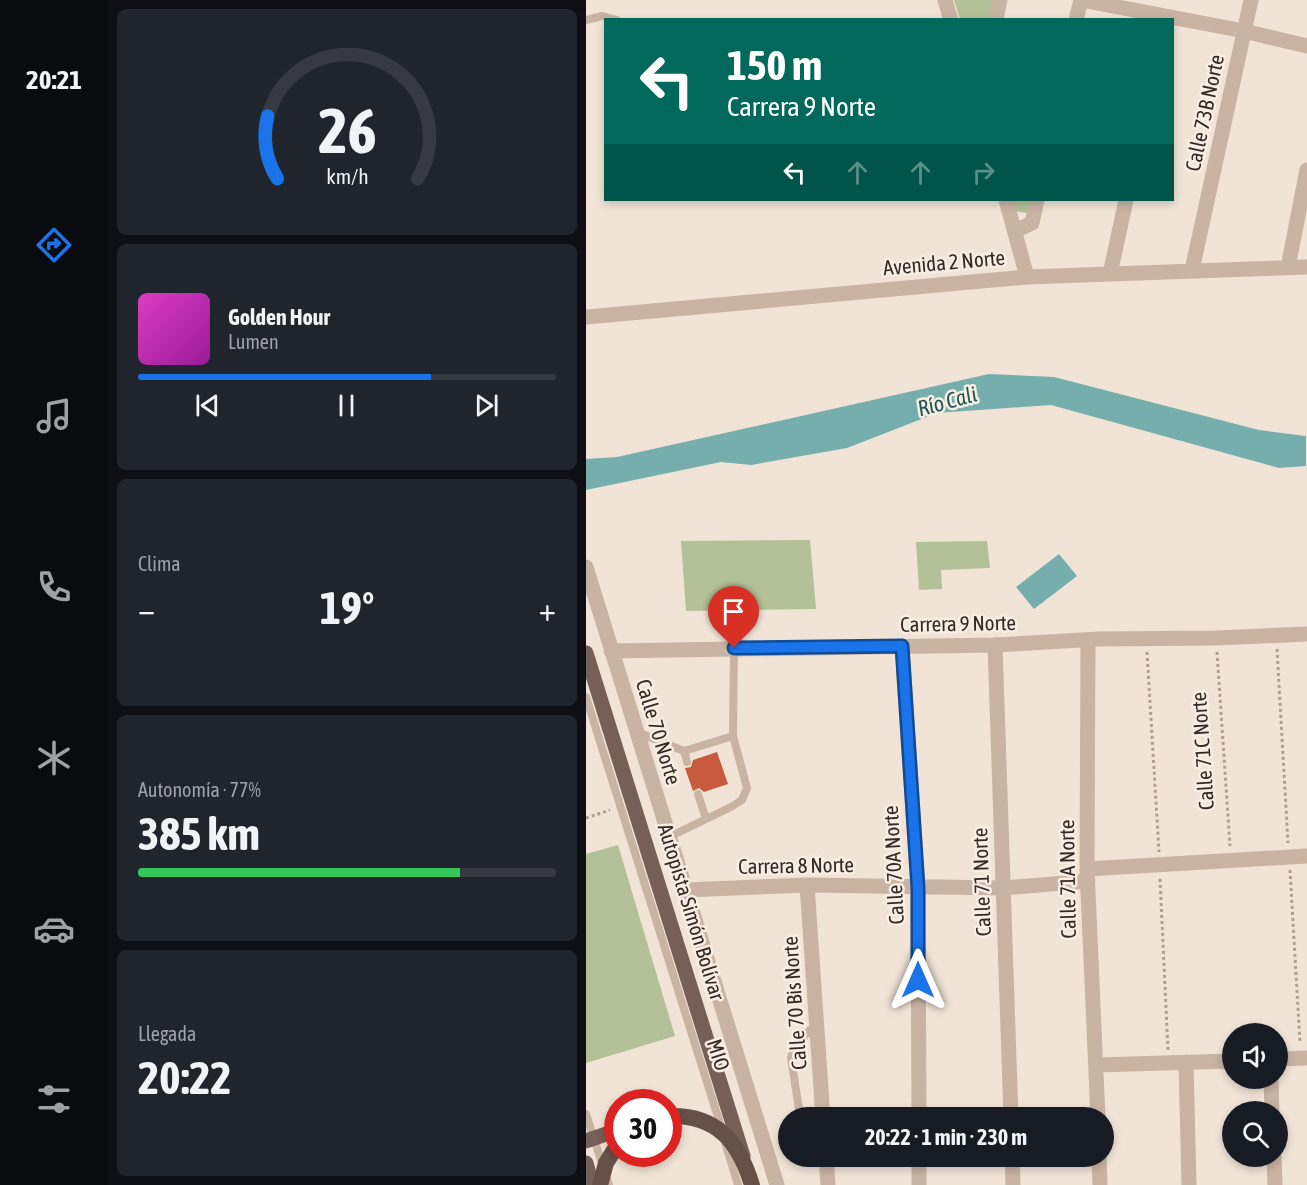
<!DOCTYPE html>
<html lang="es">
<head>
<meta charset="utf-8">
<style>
	:root { --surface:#171b24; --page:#20242c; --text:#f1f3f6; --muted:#9ea1a6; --line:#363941; --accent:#1a73e8 }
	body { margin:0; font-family:"Asap Condensed",sans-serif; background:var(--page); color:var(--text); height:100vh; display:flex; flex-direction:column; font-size:22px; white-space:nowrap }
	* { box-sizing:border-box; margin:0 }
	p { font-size:20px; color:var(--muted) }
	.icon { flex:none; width:33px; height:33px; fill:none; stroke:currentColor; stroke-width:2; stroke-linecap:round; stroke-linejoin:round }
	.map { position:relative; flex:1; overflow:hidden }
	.panel { display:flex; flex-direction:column; gap:9px; padding:9px; background:#0d0f14; width:478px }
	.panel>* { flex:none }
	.guide { position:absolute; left:18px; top:18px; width:570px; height:183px; border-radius:0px; box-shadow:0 3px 9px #0003; background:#00695c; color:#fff; overflow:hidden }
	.controls { position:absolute; left:636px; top:1023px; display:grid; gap:12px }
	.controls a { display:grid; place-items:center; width:66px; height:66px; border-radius:50%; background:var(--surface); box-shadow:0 3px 9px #0003; font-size:30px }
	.speed { position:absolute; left:18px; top:1089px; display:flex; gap:12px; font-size:30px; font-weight:700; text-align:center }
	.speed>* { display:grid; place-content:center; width:78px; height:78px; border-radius:50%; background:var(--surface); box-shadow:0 3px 9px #0003; line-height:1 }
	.speed .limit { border:9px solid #d22; background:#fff; color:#111 }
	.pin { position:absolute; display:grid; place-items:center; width:51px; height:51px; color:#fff; margin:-62px -26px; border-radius:50% 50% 50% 0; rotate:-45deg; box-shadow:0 0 6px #0007 }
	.pin .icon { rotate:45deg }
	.me { position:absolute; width:66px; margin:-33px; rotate:0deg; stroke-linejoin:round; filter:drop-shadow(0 0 4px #0008) }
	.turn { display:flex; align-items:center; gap:21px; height:126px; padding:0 24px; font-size:27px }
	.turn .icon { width:78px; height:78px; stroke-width:2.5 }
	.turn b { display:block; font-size:42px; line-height:51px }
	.lanes { display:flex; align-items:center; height:57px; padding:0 24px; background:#0003; justify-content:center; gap:30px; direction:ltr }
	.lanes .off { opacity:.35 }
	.big { font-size:45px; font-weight:700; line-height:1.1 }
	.panel .tile { flex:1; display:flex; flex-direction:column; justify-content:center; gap:9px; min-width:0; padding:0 21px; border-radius:9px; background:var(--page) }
	.panel .dial { align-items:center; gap:0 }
	.dial svg { height:156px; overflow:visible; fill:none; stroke:var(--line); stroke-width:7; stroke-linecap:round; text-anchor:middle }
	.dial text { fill:var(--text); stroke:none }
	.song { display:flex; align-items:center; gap:18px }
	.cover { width:72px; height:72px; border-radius:9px; background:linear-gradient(135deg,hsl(310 70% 55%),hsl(300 70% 35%)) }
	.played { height:6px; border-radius:3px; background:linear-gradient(90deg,var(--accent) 70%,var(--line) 70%) }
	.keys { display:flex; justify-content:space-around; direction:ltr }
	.heat { display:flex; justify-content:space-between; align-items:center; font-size:33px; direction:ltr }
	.charge { height:9px; border-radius:4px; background:linear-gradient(90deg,#34c759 77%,var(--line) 0) }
	.trip { position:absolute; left:192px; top:1107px; width:336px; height:60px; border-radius:30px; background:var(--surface); box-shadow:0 3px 9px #0003; font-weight:700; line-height:60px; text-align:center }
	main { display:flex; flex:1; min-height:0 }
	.dock { display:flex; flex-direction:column; width:108px; justify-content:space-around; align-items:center; background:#090b0e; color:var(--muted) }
	.dock .icon { width:42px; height:42px }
	.dock .on { color:var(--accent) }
	.dock b { font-size:27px; color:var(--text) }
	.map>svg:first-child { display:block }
	.green { fill:#b4c097 }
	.water { fill:#76aeae }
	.building { fill:#c85a3e }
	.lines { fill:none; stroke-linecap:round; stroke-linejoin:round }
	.path { stroke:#b49d8d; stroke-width:3; stroke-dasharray:3 3; stroke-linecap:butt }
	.service { stroke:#c9b3a3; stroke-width:8 }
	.minor { stroke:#c9b3a3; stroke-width:15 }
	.tertiary { stroke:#c9b3a3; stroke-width:15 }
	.primary { stroke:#765f56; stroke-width:15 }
	.trunk { stroke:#665149; stroke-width:16 }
	.route-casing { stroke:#114b97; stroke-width:15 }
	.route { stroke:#1a73e8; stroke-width:10 }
	.labels { text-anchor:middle; stroke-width:5; stroke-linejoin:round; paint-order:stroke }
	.street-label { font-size:21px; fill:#342925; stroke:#f9eee3 }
	.water-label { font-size:22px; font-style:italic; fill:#1b5455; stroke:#f9eee3 }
</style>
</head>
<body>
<main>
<nav class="dock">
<b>20:21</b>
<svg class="icon on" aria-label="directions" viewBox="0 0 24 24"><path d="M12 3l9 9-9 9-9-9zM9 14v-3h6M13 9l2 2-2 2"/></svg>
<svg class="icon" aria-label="music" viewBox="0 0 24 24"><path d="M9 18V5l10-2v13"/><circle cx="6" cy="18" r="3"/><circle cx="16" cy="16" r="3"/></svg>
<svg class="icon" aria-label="phone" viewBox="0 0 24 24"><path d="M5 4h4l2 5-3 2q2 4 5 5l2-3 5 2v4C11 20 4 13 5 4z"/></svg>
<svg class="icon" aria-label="climate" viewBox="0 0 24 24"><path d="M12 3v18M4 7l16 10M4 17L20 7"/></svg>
<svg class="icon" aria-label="car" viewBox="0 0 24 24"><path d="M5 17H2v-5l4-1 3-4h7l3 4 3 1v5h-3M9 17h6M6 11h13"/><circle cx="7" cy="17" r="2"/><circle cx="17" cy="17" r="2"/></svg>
<svg class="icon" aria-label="filters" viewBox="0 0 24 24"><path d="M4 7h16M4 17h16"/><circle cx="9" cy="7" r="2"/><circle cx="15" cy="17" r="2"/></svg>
</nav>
<section class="panel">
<div class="tile dial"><svg viewBox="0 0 100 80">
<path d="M14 69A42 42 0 1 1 86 69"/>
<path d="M14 69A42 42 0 0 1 9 37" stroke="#1a73e8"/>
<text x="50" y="56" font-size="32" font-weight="700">26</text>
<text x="50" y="72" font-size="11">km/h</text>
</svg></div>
<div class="tile">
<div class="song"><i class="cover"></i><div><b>Golden Hour</b><p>Lumen</p></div></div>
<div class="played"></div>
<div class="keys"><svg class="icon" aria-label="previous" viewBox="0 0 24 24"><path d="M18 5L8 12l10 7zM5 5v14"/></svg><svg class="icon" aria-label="pause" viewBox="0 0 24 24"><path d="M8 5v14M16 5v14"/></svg><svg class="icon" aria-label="next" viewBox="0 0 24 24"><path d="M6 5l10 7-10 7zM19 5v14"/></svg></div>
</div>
<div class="tile"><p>Clima</p>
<div class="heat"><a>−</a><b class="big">19°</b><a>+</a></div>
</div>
<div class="tile"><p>Autonomía · 77%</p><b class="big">385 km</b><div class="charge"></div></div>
<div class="tile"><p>Llegada</p><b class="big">20:22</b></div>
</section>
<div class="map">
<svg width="721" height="1185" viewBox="0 0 721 1185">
	<rect width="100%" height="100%" fill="#f1e4d7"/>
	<path class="green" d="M368,0h40l-3,19h-31z
		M426,200h18l-3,13 -12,-2z
		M224,540l6,69 -130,2 -5,-70z
		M401,541l3,27 -49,2 1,19 -23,1 -3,-48z
		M32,845l57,191 -89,27v-209z"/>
	<path class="water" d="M403,374l65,3 205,53 47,6v30l-27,2 -228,-63 -114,8 -90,35 -96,17 -30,-3 -135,28v-31l31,-2z
		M473,554l18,22 -43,33 -18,-22z"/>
	<path class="building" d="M131,752l11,32 -24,8 -5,-4 -6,3 -8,-23 6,-1 2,-7z"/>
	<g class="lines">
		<path class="path" d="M691,649l11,194
			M561,652l12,200
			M631,652l13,194
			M0,818l24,-8
			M704,870l10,173
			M574,879l8,171"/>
		<path class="service" d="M0,20l16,-4 15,4
			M0,697l136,433
			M51,732l47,19 49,-15
			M98,751l3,11
			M112,794l8,25
			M83,837l62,-30 11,-7 5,-12 -14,-52 1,-88
			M213,1109l-8,-51 3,-10 16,-18 7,-5
			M0,1114l23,71
			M139,1142l13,43"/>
		<path class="minor" d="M359,0l6,20
			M495,0l163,31 63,15
			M410,20l4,-20
			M490,20l5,-20
			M420,200l21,77
			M429,231l17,-8 5,-23
			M702,267l19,-97
			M606,270l59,-270
			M524,274l16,-74
			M0,317l441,-40 280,-10
			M502,640l-1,229 11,249
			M409,645l16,473
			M316,646l16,242 1,230
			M501,869l220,-13
			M221,885l16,233
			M99,890l122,-5 196,3 85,-7
			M692,1059l29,-1
			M600,1062l3,123
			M510,1065l136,-4
			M685,1078l1,34
			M240,1156l2,29
			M333,1156v29
			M426,1156l1,29
			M513,1156l1,29
			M688,1156l1,29"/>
		<path class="tertiary" d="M0,567l191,618
			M25,651l384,-6 105,-6 116,-1 91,-4"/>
		<path class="primary" d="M0,653l157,503
			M0,1141l32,-11
			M0,1163l6,22"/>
		<path class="trunk" d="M82,1116c50,-2 71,27 84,69
			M14,1185l6,-22 12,-19"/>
	</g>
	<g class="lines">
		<g class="route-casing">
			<path id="route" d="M148,648l168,-2 16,242v92"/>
		</g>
		<use href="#route" class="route"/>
	</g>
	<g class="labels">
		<g class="street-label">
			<text transform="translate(619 113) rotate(-78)" y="7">Calle 73B Norte</text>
			<text transform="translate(358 263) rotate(-5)" y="7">Avenida 2 Norte</text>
			<text transform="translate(372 624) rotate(-1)" y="7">Carrera 9 Norte</text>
			<text transform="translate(72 732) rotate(73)" y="7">Calle 70 Norte</text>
			<text transform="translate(617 751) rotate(-94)" y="7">Calle 71C Norte</text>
			<text transform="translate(308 865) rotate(-93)" y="7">Calle 70A Norte</text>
			<text transform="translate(210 866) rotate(-1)" y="7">Carrera 8 Norte</text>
			<text transform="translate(482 879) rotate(-91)" y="7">Calle 71A Norte</text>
			<text transform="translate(396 882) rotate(-92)" y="7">Calle 71 Norte</text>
			<text transform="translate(105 912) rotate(73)" y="7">Autopista Simón Bolívar</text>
			<text transform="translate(209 1003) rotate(-94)" y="7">Calle 70 Bis Norte</text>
			<text transform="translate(132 1055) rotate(72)" y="7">MIO</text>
		</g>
		<g class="water-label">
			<text transform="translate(361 401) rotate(-15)" y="8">Río Cali</text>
		</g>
	</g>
</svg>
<div class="controls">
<a><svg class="icon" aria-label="sound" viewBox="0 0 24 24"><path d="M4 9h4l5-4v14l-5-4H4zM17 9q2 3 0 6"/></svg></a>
<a><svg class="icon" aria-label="search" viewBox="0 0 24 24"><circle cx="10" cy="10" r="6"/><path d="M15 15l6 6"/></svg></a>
</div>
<div class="speed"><div class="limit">30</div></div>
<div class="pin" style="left:148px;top:648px;background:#d93025"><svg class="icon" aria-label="arrive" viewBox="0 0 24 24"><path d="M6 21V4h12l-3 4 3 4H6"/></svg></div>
<svg class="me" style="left:332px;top:980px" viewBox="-20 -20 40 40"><path d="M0-17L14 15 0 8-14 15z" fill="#1a73e8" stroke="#fff" stroke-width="4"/></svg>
<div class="trip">20:22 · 1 min · 230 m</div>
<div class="guide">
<div class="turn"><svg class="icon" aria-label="left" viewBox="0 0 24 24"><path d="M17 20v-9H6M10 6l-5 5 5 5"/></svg><div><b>150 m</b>Carrera 9 Norte</div></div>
<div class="lanes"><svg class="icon" aria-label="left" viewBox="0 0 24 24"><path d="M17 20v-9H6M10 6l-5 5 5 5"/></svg><svg class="icon off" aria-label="ahead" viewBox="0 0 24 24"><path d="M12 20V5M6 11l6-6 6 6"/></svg><svg class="icon off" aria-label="ahead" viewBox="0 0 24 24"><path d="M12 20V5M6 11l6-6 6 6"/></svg><svg class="icon off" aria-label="right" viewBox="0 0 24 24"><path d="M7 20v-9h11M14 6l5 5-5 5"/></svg></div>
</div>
</div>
</main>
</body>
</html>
